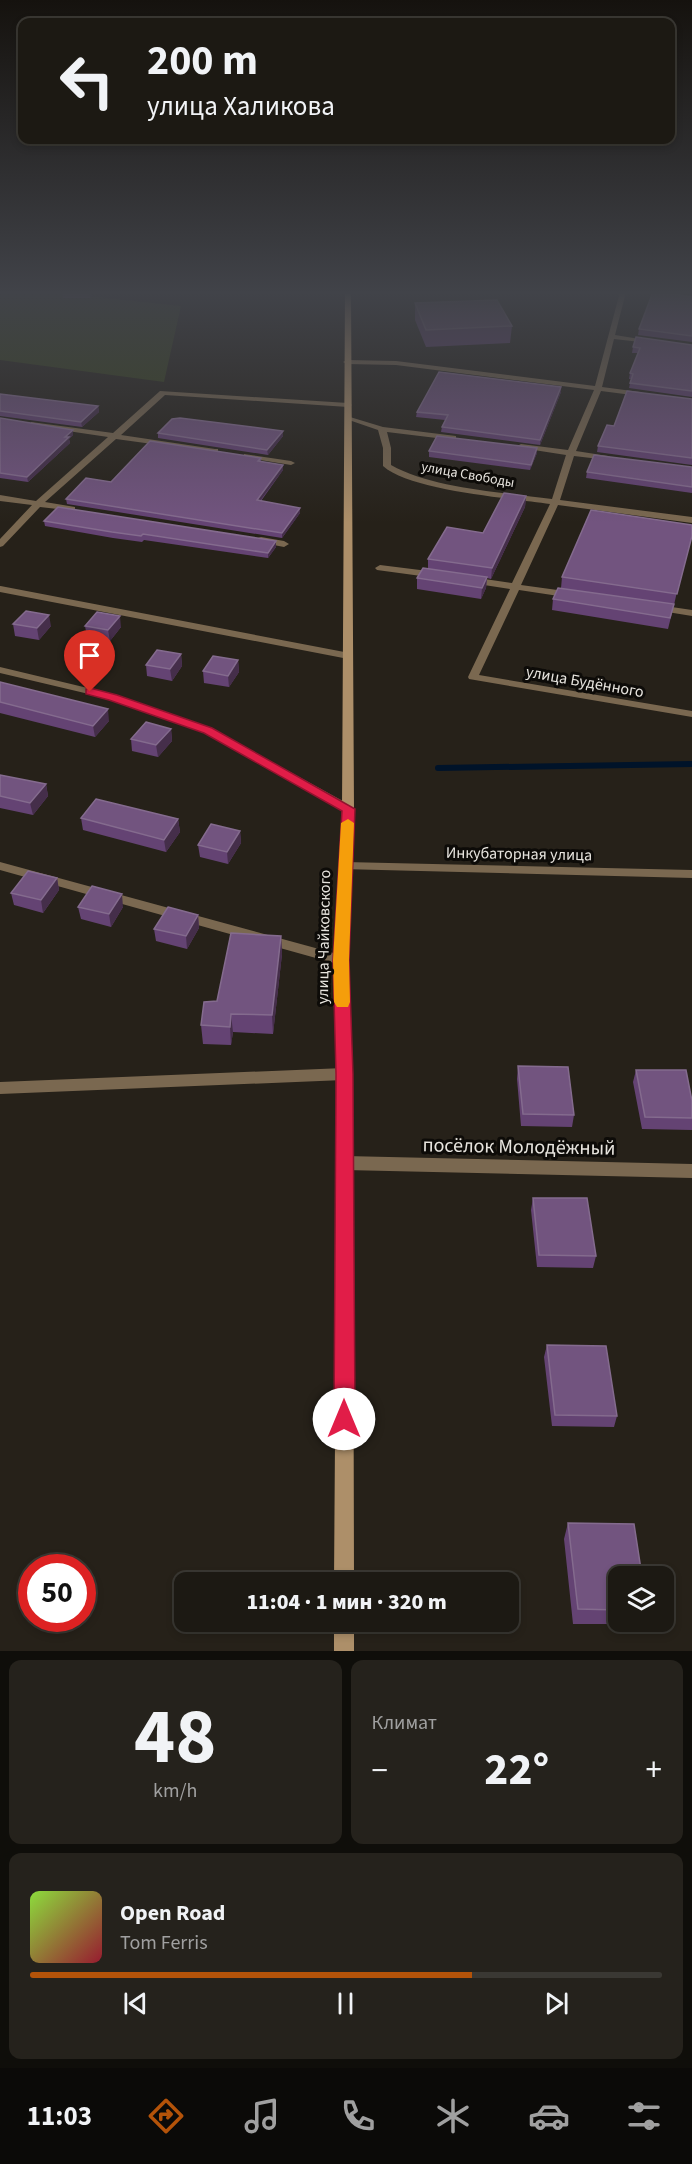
<!DOCTYPE html>
<html lang="ru">
<head>
<meta charset="utf-8">
<style>
	:root { --surface:#1c1913; --page:#25221c; --text:#f1f3f6; --muted:#a0a0a0; --line:#3a3833; --accent:#b45309 }
	body { margin:0; font-family:"Source Sans 3",sans-serif; background:var(--page); color:var(--text); height:100vh; display:flex; flex-direction:column; font-size:22px; white-space:nowrap }
	* { box-sizing:border-box; margin:0 }
	p { font-size:20px; color:var(--muted) }
	.icon { flex:none; width:33px; height:33px; fill:none; stroke:currentColor; stroke-width:2; stroke-linecap:round; stroke-linejoin:round }
	.map { position:relative; height:1651px; overflow:hidden }
	.panel { display:flex; flex-direction:column; gap:9px; padding:9px; background:#0f0e0a; flex:1 }
	.panel>* { flex:none }
	.banner { position:absolute; left:18px; top:18px; width:657px; height:126px; border-radius:12px; box-shadow:0 3px 9px #0003,0 0 0 2px var(--line); background:#1c1913; color:var(--text); overflow:hidden }
	.controls { position:absolute; left:608px; top:1566px; display:grid; gap:12px }
	.controls a { display:grid; place-items:center; width:66px; height:66px; border-radius:12px; background:var(--surface); box-shadow:0 3px 9px #0003,0 0 0 2px var(--line); font-size:30px }
	.speed { position:absolute; left:18px; top:1554px; display:flex; gap:12px; font-size:30px; font-weight:700; text-align:center }
	.speed>* { display:grid; place-content:center; width:78px; height:78px; border-radius:50%; background:var(--surface); box-shadow:0 3px 9px #0003,0 0 0 2px var(--line); line-height:1 }
	.speed .limit { border:9px solid #d22; background:#fff; color:#111 }
	.pin { position:absolute; display:grid; place-items:center; width:51px; height:51px; color:#fff; margin:-62px -26px; border-radius:50% 50% 50% 0; rotate:-45deg; box-shadow:0 0 6px #0007 }
	.pin .icon { rotate:45deg }
	.me { position:absolute; width:66px; margin:-33px; rotate:0deg; stroke-linejoin:round; filter:drop-shadow(0 0 4px #0008) }
	.turn { display:flex; align-items:center; gap:21px; height:126px; padding:0 30px; font-size:27px }
	.turn .icon { width:78px; height:78px; stroke-width:2.5 }
	.turn b { display:block; font-size:42px; line-height:51px }
	.big { font-size:45px; font-weight:800; line-height:1.1 }
	.panel .tile { flex:1; display:flex; flex-direction:column; justify-content:center; gap:9px; min-width:0; padding:0 21px; border-radius:12px; background:var(--page) }
	.panel .dial { align-items:center; gap:0 }
	.dial b { font-size:78px; line-height:1 }
	.song { display:flex; align-items:center; gap:18px }
	.cover { width:72px; height:72px; border-radius:9px; background:linear-gradient(135deg,hsl(90 70% 55%),hsl(350 70% 35%)) }
	.played { height:6px; border-radius:3px; background:linear-gradient(90deg,var(--accent) 70%,var(--line) 70%) }
	.keys { display:flex; justify-content:space-around; direction:ltr }
	.heat { display:flex; justify-content:space-between; align-items:center; font-size:33px; direction:ltr }
	.panel .tiles { flex:1; display:grid; gap:9px; grid-template-columns:1fr 1fr }
	.tile:last-child { grid-column:span 2 }
	.trip { position:absolute; left:174px; top:1572px; width:345px; height:60px; border-radius:12px; background:var(--surface); box-shadow:0 3px 9px #0003,0 0 0 2px var(--line); font-weight:800; line-height:60px; text-align:center }
	.menu { display:flex; height:96px; justify-content:space-around; align-items:center; background:#0b0a08; color:var(--muted) }
	.menu .icon { width:42px; height:42px }
	.menu .on { color:var(--accent) }
	.menu b { font-size:27px; color:var(--text) }
	.map>svg:first-child { display:block }
	.green { fill:#37411b }
	.lines { fill:none; stroke-linecap:round; stroke-linejoin:round }
	.stream { stroke:#001329; stroke-width:6 }
	.lane-far1 { stroke:#7a6850; stroke-width:6 }
	.lane { stroke:#7a6850; stroke-width:8 }
	.street { fill:#7a6850; fill-rule:evenodd }
	.secondary { fill:#ad8f69; fill-rule:evenodd }
	.wall { fill:#644373 }
	.shaded-wall { fill:#452e4a }
	.building { fill:#72547f; stroke:#846b8e; stroke-width:1.5 }
	.route { fill:#e11d48; stroke:#92132f; stroke-width:1.5 }
	.slow { fill:#f59e0b }
	.labels { text-anchor:middle; stroke-width:6; stroke-linejoin:round; paint-order:stroke }
	.far-street-label { font-size:14px; fill:#e7e4de; stroke:#0d0b08 }
	.street-label { font-size:16px; fill:#e7e4de; stroke:#0d0b08 }
	.near-street-label { font-size:20px; fill:#e7e4de; stroke:#0d0b08 }
</style>
</head>
<body>
<div class="map">
<svg width="692" height="1651" viewBox="0 0 692 1651">
	<rect width="100%" height="100%" fill="#262119"/>
	<path class="green" d="M0,292h50l131,14 -17,76 -164,-22z"/>
	<g class="lines">
		<path class="stream" d="M438,768l254,-4"/>
		<path class="lane-far1" d="M0,589l349,67"/>
		<path class="lane" d="M347,656h2"/>
		<path class="street" d="M620,292h6l-11,43 37,6 -3,2 -35,-4 -12,48 38,5 4,2 -4,2 -39,-5 -25,60 32,5 4,2 -4,2 -34,-4 -14,44 132,17v6l-134,-18 -37,80 51,7 5,3 -5,3 -53,-8 -40,85 213,36v6l-223,-38 -1,-2 42,-88 -39,-6 -5,-3 5,-3 41,6 38,-79c-40,-6 -139,-13 -167,-38v-18l-5,-18 -32,-11 4,-2 33,10 73,9v4h-3l-66,-8 4,16v17c42,24 112,27 161,34l14,-44 -45,-7 -4,-2 4,-2 47,6 26,-60 -198,-25 -49,-1 -4,-2 4,-2 49,1 199,25z
			M637,292h22l33,4v4z
			M160,391l188,12 4,2 -4,2 -183,-12 -44,40 94,14h3v4l-102,-14 -71,63 30,5v4l-35,-4 -37,39 -3,1v-8l32,-34 -32,-4v-6l36,6 72,-64 -74,-11 -4,-2 1,-2 82,11z
			M244,454l47,7 4,2 -4,2 -44,-7h-3z
			M261,537l23,4 5,3 -5,3 -26,-5v-4z
			M380,565l56,7 5,3 -5,3 -59,-8 -2,-2z
			M658,605l34,5v6l-37,-6 -2,-2z
			M0,667l117,28 95,34 140,77 2,3 -6,4 -4,-1 -140,-79 -94,-34 -110,-26z
			M0,862l341,93 5,2 2,3 -2,3 -5,2 -341,-95z
			M345,862l347,8v8l-351,-9 -2,-3 2,-3z
			M344,1068l5,2 2,4 -2,4 -5,2 -344,14v-12z
			M345,1156l347,8v14l-347,-8 -5,-2 -3,-5 3,-5z"/>
		<path class="secondary" d="M345,292h6l3,517 -6,151 5,203 1,419h-20l3,-419 -3,-203 8,-151z
			M334,1622h20v29h-20z"/>
	</g>
	<path class="wall" d="M62,292h31l-3,6h-27z
		M692,297v45l-54,-7 1,-6z
		M415,303l97,23 -2,17 -84,4 -11,-27z
		M692,345v52l-63,-9 2,-9h-2l1,-6 8,-20h-6l1,-6z
		M561,387v5l-21,53 -99,-13 1,-5 3,-7 -29,-3 1,-5z
		M0,394l98,12 1,6 -17,15 -82,-11z
		M692,399v66l-95,-13 1,-6 16,-20z
		M0,418l73,12v5l-4,4 1,4 -42,39 -28,-4z
		M283,431v5l-15,19 -110,-17v-5z
		M429,451l108,2 -7,17 -101,-13z
		M261,458v4l22,8 -22,31 39,12 -18,25 -215,-34 -1,-5 45,-17z
		M692,467v26l-106,-15 1,-6z
		M526,496l-1,11 -34,72 -4,-1 -1,10 -5,11 -64,-10v-11l11,-9v-10l55,-26z
		M44,521l232,26 -8,11 -124,-18 -2,2 -29,-4 -68,-12z
		M692,525l-18,80 -6,24 -116,-19 1,-11 8,-11 1,-11z
		M13,624l38,2 -12,14 -24,-4z
		M85,626l36,1 -11,14 -23,-4z
		M181,654l1,12 -10,15 -25,-5 -1,-11z
		M238,660l1,12 -10,15 -25,-4 -1,-12z
		M0,682l109,39 -14,16 -95,-24z
		M171,729l1,12 -14,16 -26,-6 -1,-12z
		M0,775l46,9 2,12 -15,19 -33,-7z
		M81,818l97,1 2,13 -14,20 -83,-22z
		M240,831l1,12 -13,21 -28,-7 -2,-12z
		M57,878l2,12 -16,23 -29,-8 -3,-12z
		M78,907h45l-12,20 -30,-8z
		M198,915l1,13 -12,21 -31,-8 -2,-12z
		M281,936l1,18 -9,80 -40,-2 -2,13 -28,-1 -2,-19 16,-24z
		M518,1066l56,49 -2,12 -51,-1 -4,-47z
		M636,1070l56,31v29l-50,-1 -9,-47z
		M533,1198l63,58 -3,12 -56,-1 -6,-57z
		M547,1345l70,71 -3,11 -62,-1 -8,-69z
		M568,1523l50,53v46h25l-2,2h-68l-9,-85z"/>
	<path class="shaded-wall" d="M89,292h4l-3,6z
		M561,387v5l-21,53v-5z
		M98,406l1,6 -17,15 -1,-5z
		M73,430v5l-4,4 1,4 -42,39 -1,-5z
		M283,431v5l-15,19 -1,-5z
		M537,448v5l-7,17 1,-5z
		M283,465v5l-26,35v-5z
		M526,496l-1,11 -34,72 1,-11z
		M300,508v5l-18,25v-5z
		M276,541v6l-8,11v-5z
		M487,577l-1,11 -5,11 1,-11z
		M49,615l2,11 -12,14 -2,-12z
		M120,616l1,11 -11,14 -2,-11z
		M181,654l1,12 -10,15 -2,-12z
		M238,660l1,12 -10,15 -1,-11z
		M108,709l1,12 -14,16 -2,-11z
		M171,729l1,12 -14,16 -2,-12z
		M46,784l2,12 -15,19 -3,-12z
		M178,819l2,13 -14,20 -2,-12z
		M240,831l1,12 -13,21 -1,-12z
		M57,878l2,12 -16,23 -2,-13z
		M122,894l1,13 -12,20 -2,-13z
		M198,915l1,13 -12,21 -1,-13z
		M281,936l1,18 -9,80 -1,-19z
		M231,1014l2,18 -2,13 -1,-18z"/>
	<path class="building" d="M653,292h7l32,5v39l-53,-7z
		M497,300l15,26 -86,4 -11,-27z
		M636,337l56,8v46l-62,-8 3,-9 -3,-1 10,-25 -7,-1z
		M439,372l122,15 -21,53 -98,-13 6,-12 -31,-3z
		M627,391l65,8v59l-94,-12 9,-21 7,1z
		M0,394l98,12 -17,16 -81,-11z
		M0,418l73,12 -8,7h4l-42,40 -27,-4z
		M180,418l103,13 -16,19 -109,-17 14,-14z
		M437,436l100,12 -6,17 -102,-14z
		M150,441l111,17 -3,3 25,4 -26,35 43,8 -18,25 -216,-34 20,-21 25,4z
		M594,455l98,12v20l-105,-15z
		M504,493l22,3 -34,72 -64,-9 19,-32 36,6z
		M58,507l218,34 -8,12 -125,-19 -2,2 -29,-4 -68,-11z
		M591,510l101,15v11l-15,58 -115,-17z
		M423,568l64,9 -5,11 -65,-10z
		M558,588l116,16 -4,14 -117,-19z
		M26,611l23,4 -12,13 -24,-4z
		M97,612l23,4 -12,14 -23,-4z
		M157,650l24,4 -11,15 -24,-4z
		M213,656l25,4 -10,16 -25,-5z
		M0,682l108,27 -15,17 -93,-24z
		M146,722l25,7 -15,16 -25,-6z
		M0,775l46,9 -16,19 -30,-7z
		M96,799l82,20 -14,21 -83,-22z
		M211,824l29,7 -13,21 -29,-7z
		M28,871l29,7 -16,22 -30,-7z
		M92,886l30,8 -13,20 -31,-7z
		M168,907l30,8 -12,21 -32,-7z
		M231,933l50,3 -9,79 -41,-1 -1,13 -29,-2 3,-23 13,-1z
		M518,1066l50,1 6,48 -51,-1z
		M636,1070h50l6,31v17l-47,-1z
		M533,1198h54l9,58 -57,-1z
		M547,1345l59,1 11,70 -62,-1z
		M568,1523l66,1 8,52h-24v34l-40,-1z"/>
	<linearGradient id="sky" x2="0" y2="1"><stop stop-color="#15120e"/><stop offset="0.56" stop-color="#414349"/><stop offset="1" stop-color="#414349" stop-opacity="0"/></linearGradient>
	<rect width="692" height="523" fill="url(#sky)"/>
	<path class="route" d="M90,688l27,7 95,33 143,81 -6,151 4,114 2,345 -3,8 -8,3 -7,-3 -3,-8 2,-345 -3,-114 9,-149 -138,-78 -95,-33 -23,-6v-5z"/>
	<path class="slow" d="M348,819l6,4 -5,137 1,42 -2,5h-11l-3,-5 -1,-42 8,-137z"/>
	<g class="labels">
		<g class="far-street-label">
			<text transform="translate(468 474) rotate(10)" y="5">улица Свободы</text>
		</g>
		<g class="street-label">
			<text transform="translate(585 681) rotate(10)" y="6">улица Будённого</text>
			<text transform="translate(519 853) rotate(1)" y="6">Инкубаторная улица</text>
			<text transform="translate(323 937) rotate(-89)" y="6">улица Чайковского</text>
		</g>
		<g class="near-street-label">
			<text transform="translate(519 1146) rotate(1)" y="7">посёлок Молодёжный</text>
		</g>
	</g>
</svg>
<div class="controls">
<a><svg class="icon" aria-label="layers" viewBox="0 0 24 24"><path d="M12 4l9 5-9 5-9-5zM3 14l9 5 9-5"/></svg></a>
</div>
<div class="speed"><div class="limit">50</div></div>
<div class="pin" style="left:90px;top:692px;background:#d93025"><svg class="icon" aria-label="arrive" viewBox="0 0 24 24"><path d="M6 21V4h12l-3 4 3 4H6"/></svg></div>
<svg class="me" style="left:344px;top:1419px" viewBox="-20 -20 40 40"><circle r="19" fill="#fff"/><path d="M0-13L10 11 0 6-10 11z" fill="#e11d48"/></svg>
<div class="trip">11:04 · 1 мин · 320 m</div>
<div class="banner">
<div class="turn"><svg class="icon" aria-label="left" viewBox="0 0 24 24"><path d="M17 20v-9H6M10 6l-5 5 5 5"/></svg><div><b>200 m</b>улица Халикова</div></div>
</div>
</div>
<section class="panel">
<div class="tiles">
<div class="tile dial"><b>48</b><p>km/h</p></div>
<div class="tile"><p>Климат</p>
<div class="heat"><a>−</a><b class="big">22°</b><a>+</a></div>
</div>
<div class="tile">
<div class="song"><i class="cover"></i><div><b>Open Road</b><p>Tom Ferris</p></div></div>
<div class="played"></div>
<div class="keys"><svg class="icon" aria-label="previous" viewBox="0 0 24 24"><path d="M18 5L8 12l10 7zM5 5v14"/></svg><svg class="icon" aria-label="pause" viewBox="0 0 24 24"><path d="M8 5v14M16 5v14"/></svg><svg class="icon" aria-label="next" viewBox="0 0 24 24"><path d="M6 5l10 7-10 7zM19 5v14"/></svg></div>
</div>
</div>
</section>
<nav class="menu">
<b>11:03</b>
<svg class="icon on" aria-label="directions" viewBox="0 0 24 24"><path d="M12 3l9 9-9 9-9-9zM9 14v-3h6M13 9l2 2-2 2"/></svg>
<svg class="icon" aria-label="music" viewBox="0 0 24 24"><path d="M9 18V5l10-2v13"/><circle cx="6" cy="18" r="3"/><circle cx="16" cy="16" r="3"/></svg>
<svg class="icon" aria-label="phone" viewBox="0 0 24 24"><path d="M5 4h4l2 5-3 2q2 4 5 5l2-3 5 2v4C11 20 4 13 5 4z"/></svg>
<svg class="icon" aria-label="climate" viewBox="0 0 24 24"><path d="M12 3v18M4 7l16 10M4 17L20 7"/></svg>
<svg class="icon" aria-label="car" viewBox="0 0 24 24"><path d="M5 17H2v-5l4-1 3-4h7l3 4 3 1v5h-3M9 17h6M6 11h13"/><circle cx="7" cy="17" r="2"/><circle cx="17" cy="17" r="2"/></svg>
<svg class="icon" aria-label="filters" viewBox="0 0 24 24"><path d="M4 7h16M4 17h16"/><circle cx="9" cy="7" r="2"/><circle cx="15" cy="17" r="2"/></svg>
</nav>
</body>
</html>
